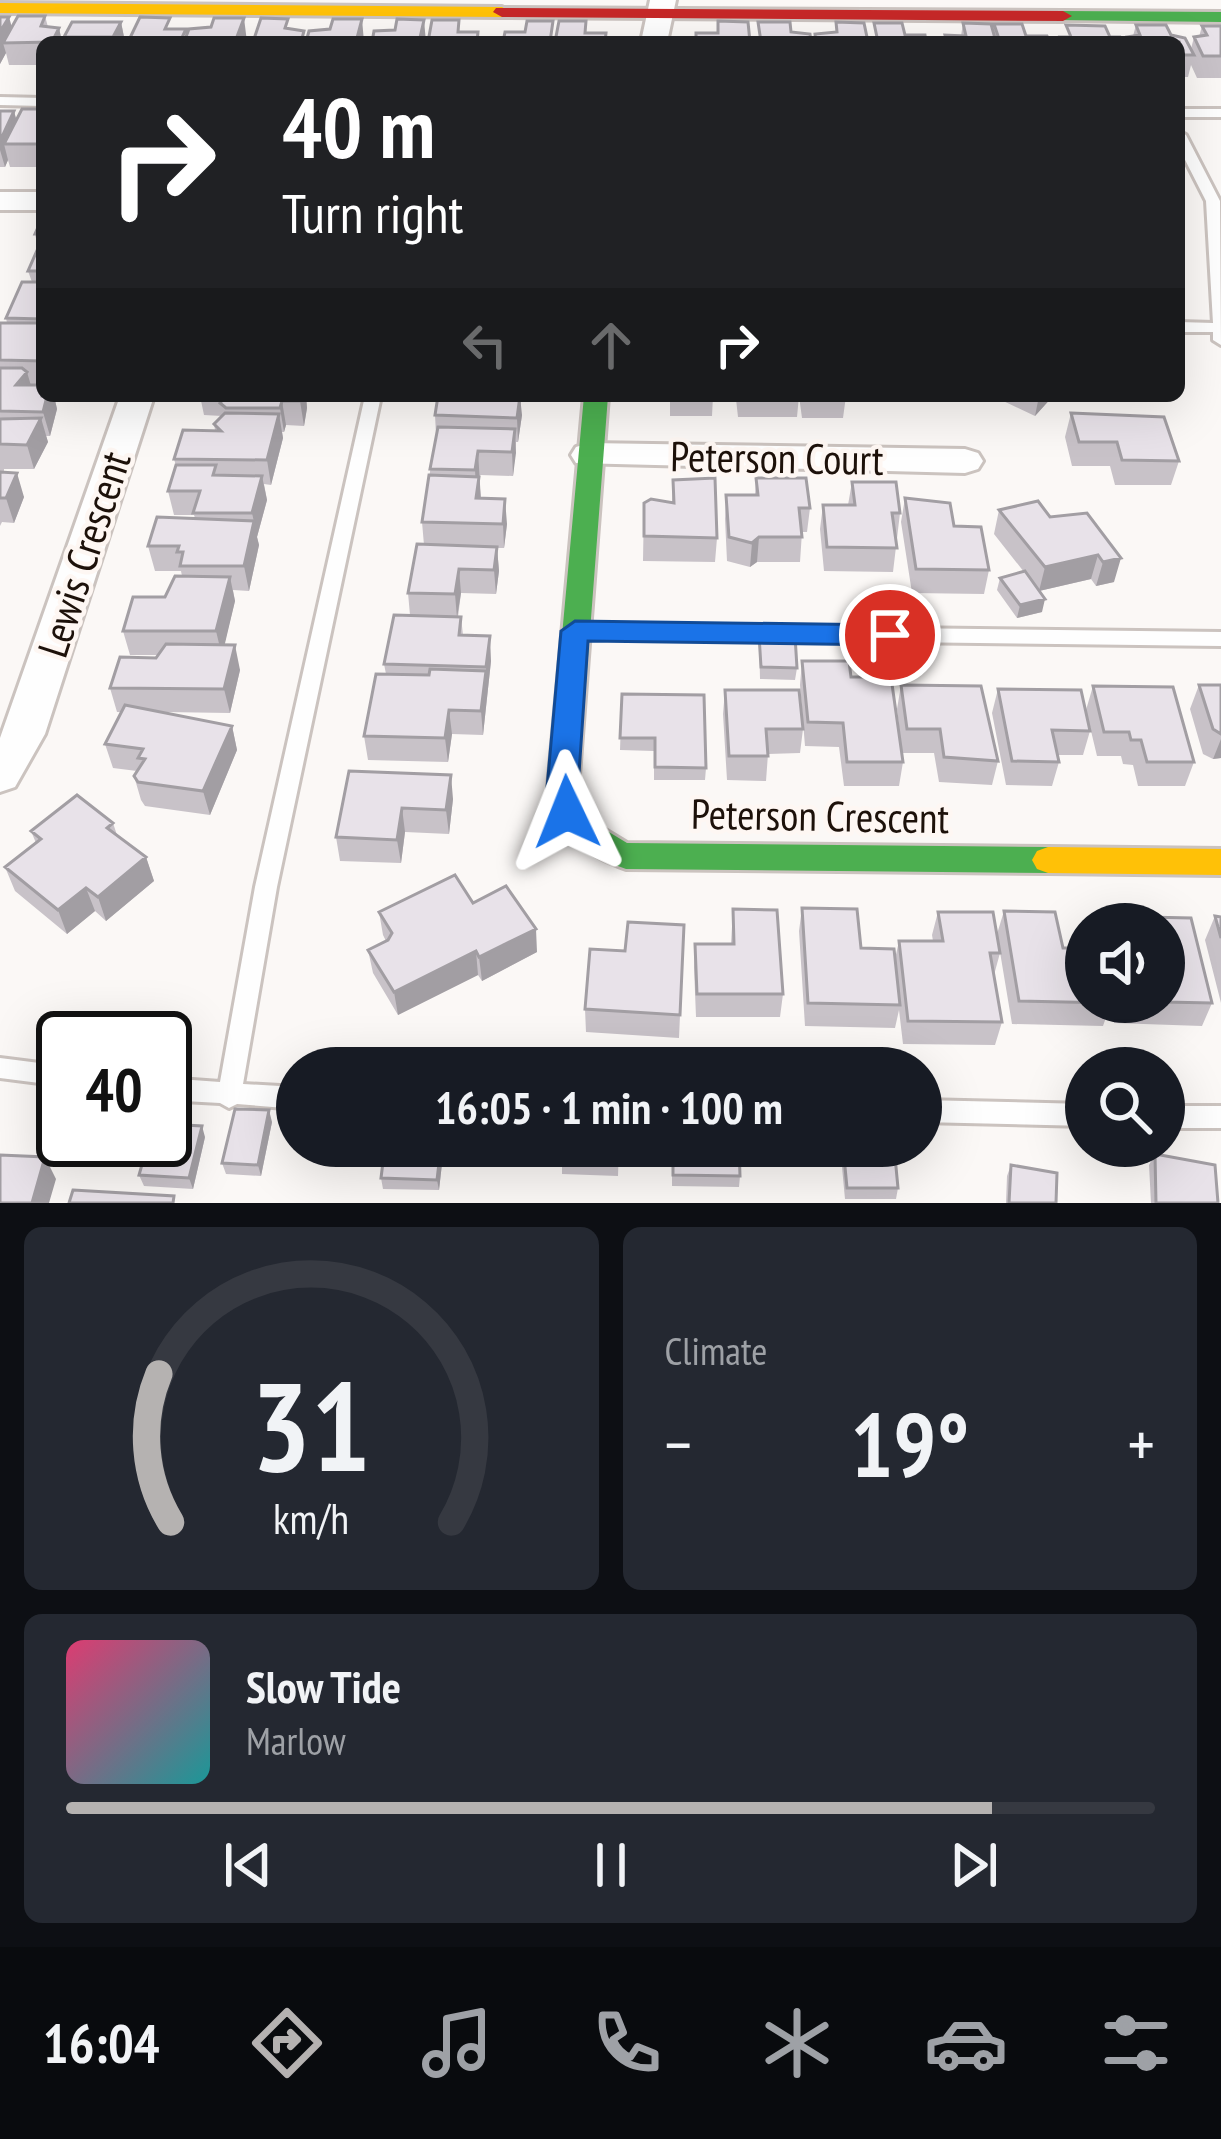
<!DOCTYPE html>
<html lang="en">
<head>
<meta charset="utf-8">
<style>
	:root { --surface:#171b24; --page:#242831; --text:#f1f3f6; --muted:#9ea1a6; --line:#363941; --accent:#b5b2b1 }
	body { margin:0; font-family:"PT Sans Narrow",sans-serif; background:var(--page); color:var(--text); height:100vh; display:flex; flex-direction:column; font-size:45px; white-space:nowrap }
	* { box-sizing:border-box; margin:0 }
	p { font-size:39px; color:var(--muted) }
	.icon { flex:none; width:66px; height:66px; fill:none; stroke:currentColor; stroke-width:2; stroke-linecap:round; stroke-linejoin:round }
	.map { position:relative; height:1203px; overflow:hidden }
	.panel { display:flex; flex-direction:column; gap:24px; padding:24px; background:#0d0f14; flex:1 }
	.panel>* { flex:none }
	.banner { position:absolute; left:36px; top:36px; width:1149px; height:366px; border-radius:18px; box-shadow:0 12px 48px #0002; background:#202124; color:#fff; overflow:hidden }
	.buttons { position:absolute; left:1065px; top:903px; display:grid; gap:24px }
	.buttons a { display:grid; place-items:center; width:120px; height:120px; border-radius:50%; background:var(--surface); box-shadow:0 12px 48px #0002; font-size:60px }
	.speed { position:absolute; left:36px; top:1011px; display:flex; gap:24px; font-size:60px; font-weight:700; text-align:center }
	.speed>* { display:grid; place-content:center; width:156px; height:156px; border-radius:50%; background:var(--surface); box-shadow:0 12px 48px #0002; line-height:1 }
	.speed .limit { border:6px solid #111; border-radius:18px; background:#fff; color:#111 }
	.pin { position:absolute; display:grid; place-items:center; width:102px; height:102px; color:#fff; margin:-51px; border:6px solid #fff; border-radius:50%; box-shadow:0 3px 12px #0007 }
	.me { position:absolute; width:132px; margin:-66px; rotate:358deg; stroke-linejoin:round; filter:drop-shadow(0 0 9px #0008) }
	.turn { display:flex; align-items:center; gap:42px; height:252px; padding:0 48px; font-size:54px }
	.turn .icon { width:156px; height:156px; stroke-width:2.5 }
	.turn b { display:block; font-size:84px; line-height:102px }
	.lanes { display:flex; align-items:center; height:114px; padding:0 48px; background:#0003; justify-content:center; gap:60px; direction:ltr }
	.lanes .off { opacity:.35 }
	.big { font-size:90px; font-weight:600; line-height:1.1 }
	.panel .widget { flex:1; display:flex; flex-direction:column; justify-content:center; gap:18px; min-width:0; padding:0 42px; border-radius:18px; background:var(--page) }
	.panel .dial { align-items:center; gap:0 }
	.dial svg { height:312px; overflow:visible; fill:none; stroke:var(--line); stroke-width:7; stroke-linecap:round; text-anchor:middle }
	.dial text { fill:var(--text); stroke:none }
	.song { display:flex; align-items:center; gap:36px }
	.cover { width:144px; height:144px; border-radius:18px; background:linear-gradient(135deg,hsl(340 70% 55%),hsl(180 70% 35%)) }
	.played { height:12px; border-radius:6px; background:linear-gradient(90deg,var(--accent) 85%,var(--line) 85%) }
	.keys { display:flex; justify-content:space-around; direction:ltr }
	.heat { display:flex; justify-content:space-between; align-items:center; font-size:66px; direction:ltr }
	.panel .tiles { flex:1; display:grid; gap:24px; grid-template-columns:1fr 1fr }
	.widget:last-child { grid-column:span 2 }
	.trip { position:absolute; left:276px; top:1047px; width:666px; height:120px; border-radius:60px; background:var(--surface); box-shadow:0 12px 48px #0002; font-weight:600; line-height:120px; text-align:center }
	.tab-bar { display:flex; height:192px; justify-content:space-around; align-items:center; background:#090b0e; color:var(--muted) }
	.tab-bar .icon { width:84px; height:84px }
	.tab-bar .active { color:var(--accent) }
	.tab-bar b { font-size:54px; color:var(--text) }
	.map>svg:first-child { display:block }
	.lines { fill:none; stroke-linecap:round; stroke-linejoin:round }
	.lane-casing { stroke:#cbc3bf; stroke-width:6 }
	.street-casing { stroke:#cbc3bf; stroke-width:6 }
	.fast-casing { stroke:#cbc3bf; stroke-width:6 }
	.slow-casing { stroke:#cbc3bf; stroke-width:6 }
	.jam-casing { stroke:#cbc3bf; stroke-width:6 }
	.lane { fill:#fefefe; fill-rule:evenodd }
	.street { fill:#fefefe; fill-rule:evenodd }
	.fast { fill:#4caf50; fill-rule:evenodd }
	.slow { fill:#ffc107; fill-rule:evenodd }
	.jam { fill:#c62828; fill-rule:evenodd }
	.wall { fill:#c8c2c8 }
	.shaded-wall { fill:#a29ea3 }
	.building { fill:#e8e2e9; stroke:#a29ea3; stroke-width:3 }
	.route { fill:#1a73e8; stroke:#114b97; stroke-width:3 }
	.labels { text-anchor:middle; stroke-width:9; stroke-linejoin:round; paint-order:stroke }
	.street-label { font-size:42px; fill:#1d110a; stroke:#fef7f3 }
</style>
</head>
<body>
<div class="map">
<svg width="1221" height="1203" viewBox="0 0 1221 1203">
	<rect width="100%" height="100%" fill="#fbf8f6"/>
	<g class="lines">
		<g class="lane-casing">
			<path id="lane" d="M0,97l42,1v8l-42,-1z
				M1179,109h42v8h-42z
				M1179,131l7,4 34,66 1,144 -8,-5v-8h-34v-10l34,1 -7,-122 -27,-53z
				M365,396h16l-104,491 -34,197 54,3v22l-60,-5 -8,4 -9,-5 -55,-3v-22l55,4 35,-195z
				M580,624l641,8v14l-641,-8 -9,-7z
				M0,1058l63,8v20l-63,-8z
				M921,1100l165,4v22l-165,-4z
				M1164,1106h57v22h-57z"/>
		</g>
		<g class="street-casing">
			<path id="street" d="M650,0h26l-9,42h-26z
				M0,192h42v18h-42z
				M120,396h34l-109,338 -30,53 -15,5v-54z
				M589,443l376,6 13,4 5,8 -5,8 -13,4 -389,-10 -5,-8 5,-8z"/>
		</g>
		<g class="fast-casing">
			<path id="fast" d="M1063,11l158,1v10l-164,-2v-8z
				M584,396h24l-30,392 16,35 33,20 421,4 11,4 5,9 -5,9 -11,4 -422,-4c-43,-15 -67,-36 -78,-81z"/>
		</g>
		<g class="slow-casing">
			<path id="slow" d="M0,3l502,4 9,5 -9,5 -502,-4z
				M1048,847l173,2v26l-173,-2 -11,-4 -5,-9 5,-9z"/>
		</g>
		<g class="jam-casing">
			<path id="jam" d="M496,8l567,3 9,5 -9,5 -561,-4 -9,-5z"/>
		</g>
		<use href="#lane" class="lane"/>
		<use href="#street" class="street"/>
		<use href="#fast" class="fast"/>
		<use href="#slow" class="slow"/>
		<use href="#jam" class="jam"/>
	</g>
	<path class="wall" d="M45,16l3,11 11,1 3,14h-20v23h-33l-3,-12 -6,11v-47l12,11z
		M121,22l4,20h-60l-1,-5z
		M963,23l30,8 1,-7 56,18h-106l1,-7 16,1z
		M1136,25l35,10 20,14 3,-12h5l3,-11h19v52h-24l-6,-13 -3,12h-9v-35h-54l2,-5 6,-1z
		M42,109v58h-32l-2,-7 -3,7h-5v-56h14l2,9z
		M42,218v178h12l3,13 -7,27h-4l2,6 -14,27h-30v4l20,24 -10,26 -12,-1 -2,4v-203h7l-1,-5 26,-36 -4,-11 10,-24 -3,-13z
		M200,396h106l1,12 -3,18 -18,-1 -2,7h-2l1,6 -12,47 -7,-1 3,16 -10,37 2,8 -10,46 -16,-1 2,11 -11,44 16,25 -10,43 -67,-1 69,14 5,24 -27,65 -65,-9 -4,-6 -7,-24 3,-5 -24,-3 -8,-24 17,-32h-5l-7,-24 48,-33h-28l-7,-24 42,-34 17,-21 -1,-5h-26l-7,-25 47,-28 -1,-3h-20l-6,-24 8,-25 -2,-7 41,-29 -1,-6 8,-8 -18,-1z
		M670,396h43l-1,20h-42z
		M719,396h80l-2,21h-59l-2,-18h-17z
		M799,396h67h-20l-3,22h-41z
		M879,396h60l-59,4z
		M999,396h54l-18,20 -36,-17z
		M1071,413l108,48 -8,24h-56l-5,-19h-38l-7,-29z
		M435,415h87l-4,27h-2l-3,34 -33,-1 -1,3 2,21 26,25 -3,24h-7l2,23 -3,23 -35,-1 -3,24h3l2,18 28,26 -8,74 -31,-1 -4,28 -80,-2 -4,-24 22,-62 -2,-10 26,-49 -2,-22 16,-48 -2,-23 14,-88z
		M756,478l54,30 -3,24h-5l-2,30h-43l-7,5 -23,-6 -2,-42 1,-24h29z
		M673,480l44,58 -2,24 -72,-1 1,-58h28z
		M852,482l48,31 -7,59 -69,-1 -4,-42 3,-24h25z
		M905,498l49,28 35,44 -5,24 -72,-1 -11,-71z
		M999,510l51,7 37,-4 27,69 -18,4 -5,-7 -52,12 3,21 -25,6 -20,-28 3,-12 24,-6 -30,-38z
		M759,635l38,33 -2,12 -35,-1z
		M802,661l49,16 52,85 -4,24h-55l-5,-39 -34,-1 -5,-61z
		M901,685l97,76 -6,24 -53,-3 -5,-29h-32l-5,-44z
		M1199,685h22v73l-8,1 -10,-5 -13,-45z
		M1093,686l101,76 -9,24h-47l-5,-21 -10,-1 -2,-8h-24l-11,-46z
		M998,689l92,42 -7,24h-25l1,7 -7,24 -46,-1 -14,-72z
		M725,690l78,39 -3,24 -32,1 -2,27 -39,-1 -4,-66z
		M622,694l84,74 -1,12h-51v-29l-34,-1z
		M349,771l104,28 -4,35 -44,-2 -4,31 -61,-2 -4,-24z
		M113,823l4,12 29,22 8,24 -48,40 -11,-10 -28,23 -52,-43 -10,-24 31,-24 -5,-12z
		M473,903l64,49 -55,29 -4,-6 -80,40 -25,-42 -5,-23 18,-9 -3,-6 -4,-23z
		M802,908l59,40 34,11 4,-18h34l-1,-6 6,-23 62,41 -6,22 8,47 -7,23 -92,-1 -4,-34 -4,18 -90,-2 -6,-95z
		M733,909l50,85 -3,23h-84l-2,-50 1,-23h36z
		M1004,911l51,1 8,36h23v54h78v-78h-22l3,-7 46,1 21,85 -10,23 -88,-3 -4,-17 -7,20 -91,-2 -15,-90z
		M1215,916l6,1v86l-16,-63z
		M684,925l-5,113 -93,-6 -1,-23 40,-58z
		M272,1122l-11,54 -35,-2 -4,-11z
		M205,1137l-12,52 -49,-3 -5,-11z
		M444,1146l-5,44 -56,-1 -2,-11z
		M619,1146l-1,30 -56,-2v-11z
		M672,1146l68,30 -1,11 -67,-1z
		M840,1146h54l4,42 -2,11h-51z
		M1155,1154l63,49h-67l-2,-38z
		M1011,1165l45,38h-50l1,-27z"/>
	<path class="shaded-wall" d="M9,17l6,21 -12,5 3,10 -6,11v-32z
		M244,18l3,24h-12z
		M362,19l2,23h-8z
		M424,20l2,22h-7z
		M121,22l4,20h-11l-1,-5z
		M59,28l3,14h-10z
		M14,111l6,22 -16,11 4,16 -3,7 -5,-17v-9z
		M42,133v32l-5,-21z
		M27,372l7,24 -18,-11z
		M47,396h7l3,13 -7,27 -7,-24z
		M301,396h5l1,12 -3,18 -4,-25z
		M520,396l2,19 -4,27 -1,-24z
		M1039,396h14l-18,20z
		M282,401l4,24 -2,7 -4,-24z
		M279,414l4,24 -12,47 -4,-25z
		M41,418l7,24 -14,27 -7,-24z
		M515,429l1,24 -3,23 -1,-24z
		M478,451l3,50 -3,22 -3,-53z
		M17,473l7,24 -10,26 -8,-25z
		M262,476l5,24 -10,37 2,8 -10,46 -5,-25 10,-44 -2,-9z
		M505,499l2,25 -3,24 -1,-24z
		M759,537l-2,25 -7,5 2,-24z
		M497,547l2,24 -3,23 -2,-24z
		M1098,555l-7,24 -52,12 6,-24z
		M1121,558l-7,24 -18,4 7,-24z
		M459,569l2,24 -4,25 -2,-24z
		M230,577l5,24 -13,55 -6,-25z
		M1045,599l-3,13 -25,6 3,-13z
		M490,636l1,25 -8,74 -2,-24z
		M235,645l5,25 -10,43 -6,-24z
		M449,710l3,24 -4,28 -3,-24z
		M232,726l5,24 -27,65 -7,-24z
		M1221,739v19l-8,1z
		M451,775l2,24 -4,35 -3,-24z
		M402,808l3,24 -4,31 -4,-23z
		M146,857l8,24 -48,40 -8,-24z
		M86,888l9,23 -28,23 -9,-24z
		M536,929l1,23 -55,29 -3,-24z
		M476,951l2,24 -80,40 -4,-23z
		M269,1110l3,12 -11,54 -3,-11z
		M202,1126l3,11 -12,52 -4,-11z
		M441,1146h3l-5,44 -2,-10z
		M45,1157l11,22 -7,24h-17z"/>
	<path class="building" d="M18,16h27l-4,10 18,2 -7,14 -49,1z
		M0,17h9l-9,15z
		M140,17l30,1 -5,11h21l-6,13h-52z
		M214,18h30l-9,24h-51l5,-13 22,-2z
		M261,18l27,1 -3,9 19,3 -3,11h-48z
		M333,19h29l-6,23h-50l3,-11 21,-2z
		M397,19l27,1 -5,22h-47l2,-11 21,-1z
		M432,20h27l-1,12h20l-1,10h-49z
		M527,21h26l-3,21h-47l2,-10h20z
		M559,21h27l-1,12h21l-1,9h-50z
		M718,21l30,1 2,20h-54v-9h22z
		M72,22h49l-8,15h-49z
		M758,22h32l1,10 19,2 1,8h-50z
		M836,22l28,1 4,19h-52l-1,-8 22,-2z
		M874,23h28l3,12h20l1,7h-48z
		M963,23l28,1 5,18h-49l-2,-7 21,1z
		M994,24h28l4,12h21l3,6h-50z
		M1066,25l39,1 5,11h10l2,5h-26l-1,-3h-8l1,3h-26l-2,-5h11z
		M1136,25h30l5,10 14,3 9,17h-15v-13h-15l-2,-3h-9l1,3h-25l-2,-5 13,-2z
		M1202,26h19v30h-18l-9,-19 13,-2z
		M22,109h20v24l-5,11h-33z
		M0,111h14l-14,30z
		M42,218v16h-7z
		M42,239v32h-14z
		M22,282h20v37l-36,-1z
		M0,323h42v38l-42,-1z
		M0,368h22l5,4 -11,13h26v11h5l-4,16 -43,-1z
		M226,396h75l-1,5h-18l-2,7h-54l-6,-5z
		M438,396h82l-3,22 -82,-3z
		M225,413l54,1 -12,46 -93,-1 9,-29 38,1 -7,-7z
		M1071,413l93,4 15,44 -57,-1 -5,-18h-38z
		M41,418l-14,27 -27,-1v-25z
		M438,427l77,2 -3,23 -34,-1 -3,19 -45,-1z
		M176,465h40l-3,10 49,1 -10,37h-59l7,-22h-32z
		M0,472l17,1 -11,25h-6z
		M429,475l50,2 -3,21 29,1 -2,25 -81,-2z
		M715,478l2,60 -73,-2v-33l7,-4 23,4 -1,-23z
		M756,478h50l4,30h-11l3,29h-43l-7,6 -23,-6 -3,-42h32z
		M852,482h44l4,31h-8l5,35 -70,-1 -4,-42h32z
		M905,498l45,5 4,23 27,1 8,43 -73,-1z
		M1038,501l12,16 37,-4 34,45 -18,4 -5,-7 -53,12 -46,-57z
		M157,517l97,4 -10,45h-64l3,-14h-6l2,-6h-31z
		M417,544l80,3 -3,23 -35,-1 -4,25 -47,-1z
		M1025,571l20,28 -25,6 -20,-27z
		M175,576l55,1 -14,54h-93l10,-34h32z
		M394,615l67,2 -2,18 31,1 -4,31 -102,-3z
		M759,635l36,1 2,32 -36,-1z
		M166,644l69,1 -11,44 -114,-1 10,-31 36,1z
		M802,661h47l2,16h40l12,85h-56l-4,-39 -35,-1z
		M430,669l56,2 -5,40 -32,-1 -4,28 -81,-2 12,-62 53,1z
		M901,685l80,1 17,75 -54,-4 -4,-28h-33z
		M1199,685h22v49l-8,-5z
		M1093,686l80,1 21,75h-47l-6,-22h-10l-2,-8h-25z
		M998,689l83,1 9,41 -38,-1 7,32 -47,-1z
		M725,690h74l4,39h-37l2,27h-39z
		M622,694l82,1 2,73 -51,-1v-29h-35z
		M125,705l107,21 -29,65 -65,-9 -4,-6 11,-17 -7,-1 5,-9 -38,-5z
		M349,771l102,4 -5,35 -44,-2 -5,32 -61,-3z
		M77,795l36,28 -6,5 39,29 -48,40 -12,-9 -28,22 -53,-43 36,-28 -10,-8z
		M455,875l18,28 33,-17 30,43 -57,28 -3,-6 -82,41 -26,-42 20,-10 4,-7 -13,-21z
		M802,908l55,1 4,39 33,1 6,56 -92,-2z
		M733,909l44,1 6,84h-86l-2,-50h39z
		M1004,911l51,1 8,36h23v54l26,1 -93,-2z
		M938,912h55l7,41h-10l12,69 -94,-1 -9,-80h44z
		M1215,916l6,1v21z
		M1145,917l46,1 21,85 -48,-1v-78h-18z
		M628,922l56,3 -4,90 -95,-6 5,-60 35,2z
		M235,1109l34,1 -11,55 -36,-2z
		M165,1124l37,2 -13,52 -50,-3 10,-35h16z
		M385,1146h56l-4,34 -56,-2z
		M563,1146h56l-1,19 -56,-2z
		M673,1146h66l1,30 -67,-1z
		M843,1146h51l4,42h-51z
		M1155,1154l60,11 3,38h-62z
		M0,1155l45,2 -13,46h-32z
		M1011,1165l46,8 -1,30h-47z
		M73,1190l101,6 -1,7h-104z"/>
	<path class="route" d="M575,621l315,4 14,10 -14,10 -302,-4 -10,147 4,24 -4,9h-22l-9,-33 14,-157z"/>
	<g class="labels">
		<g class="street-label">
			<text transform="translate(777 458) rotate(1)" y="15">Peterson Court</text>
			<text transform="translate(84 554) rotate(-72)" y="15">Lewis Crescent</text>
			<text transform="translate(820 816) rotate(1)" y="15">Peterson Crescent</text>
		</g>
	</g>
</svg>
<div class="buttons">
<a><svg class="icon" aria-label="sound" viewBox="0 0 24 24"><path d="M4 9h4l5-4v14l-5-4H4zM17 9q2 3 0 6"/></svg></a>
<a><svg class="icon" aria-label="search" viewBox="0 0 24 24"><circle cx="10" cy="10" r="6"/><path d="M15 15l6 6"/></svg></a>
</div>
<div class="speed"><div class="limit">40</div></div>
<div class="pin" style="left:890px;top:635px;background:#d93025"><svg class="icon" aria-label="arrive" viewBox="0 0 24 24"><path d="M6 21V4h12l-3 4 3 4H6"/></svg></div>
<svg class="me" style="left:567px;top:812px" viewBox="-20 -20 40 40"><path d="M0-17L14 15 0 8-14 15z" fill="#1a73e8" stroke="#fff" stroke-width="4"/></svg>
<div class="trip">16:05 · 1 min · 100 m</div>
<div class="banner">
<div class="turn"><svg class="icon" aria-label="right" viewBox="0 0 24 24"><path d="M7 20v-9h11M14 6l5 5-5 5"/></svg><div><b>40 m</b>Turn right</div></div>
<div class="lanes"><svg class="icon off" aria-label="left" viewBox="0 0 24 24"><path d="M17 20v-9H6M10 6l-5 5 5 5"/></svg><svg class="icon off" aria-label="ahead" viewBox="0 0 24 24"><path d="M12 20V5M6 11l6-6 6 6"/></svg><svg class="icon" aria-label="right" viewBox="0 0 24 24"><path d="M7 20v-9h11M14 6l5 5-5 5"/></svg></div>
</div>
</div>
<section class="panel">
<div class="tiles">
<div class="widget dial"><svg viewBox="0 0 100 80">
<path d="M14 69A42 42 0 1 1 86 69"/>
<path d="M14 69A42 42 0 0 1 11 31" stroke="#b5b2b1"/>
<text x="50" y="56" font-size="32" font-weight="700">31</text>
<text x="50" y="72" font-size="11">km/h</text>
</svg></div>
<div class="widget"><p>Climate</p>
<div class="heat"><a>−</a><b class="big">19°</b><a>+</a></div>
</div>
<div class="widget">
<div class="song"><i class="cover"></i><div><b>Slow Tide</b><p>Marlow</p></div></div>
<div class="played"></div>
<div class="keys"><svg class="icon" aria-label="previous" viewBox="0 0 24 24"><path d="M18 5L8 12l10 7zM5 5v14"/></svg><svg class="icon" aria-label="pause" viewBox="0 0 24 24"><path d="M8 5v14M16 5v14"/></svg><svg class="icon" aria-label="next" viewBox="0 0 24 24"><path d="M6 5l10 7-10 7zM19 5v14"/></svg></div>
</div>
</div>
</section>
<nav class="tab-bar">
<b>16:04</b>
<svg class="icon active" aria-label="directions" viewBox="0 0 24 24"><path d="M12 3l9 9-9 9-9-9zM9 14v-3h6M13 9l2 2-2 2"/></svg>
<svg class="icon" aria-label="music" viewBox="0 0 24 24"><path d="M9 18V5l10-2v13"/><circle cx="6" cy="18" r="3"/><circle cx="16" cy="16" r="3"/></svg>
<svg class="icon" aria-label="phone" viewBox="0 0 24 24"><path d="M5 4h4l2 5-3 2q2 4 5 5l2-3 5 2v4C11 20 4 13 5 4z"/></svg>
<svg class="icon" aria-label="climate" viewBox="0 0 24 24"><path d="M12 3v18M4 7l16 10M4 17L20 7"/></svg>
<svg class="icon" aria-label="car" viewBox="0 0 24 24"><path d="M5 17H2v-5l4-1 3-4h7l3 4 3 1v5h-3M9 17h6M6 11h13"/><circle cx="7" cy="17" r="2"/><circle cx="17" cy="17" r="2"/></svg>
<svg class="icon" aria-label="filters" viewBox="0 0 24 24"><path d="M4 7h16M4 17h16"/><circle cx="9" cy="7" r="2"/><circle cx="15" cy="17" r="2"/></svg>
</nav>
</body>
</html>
